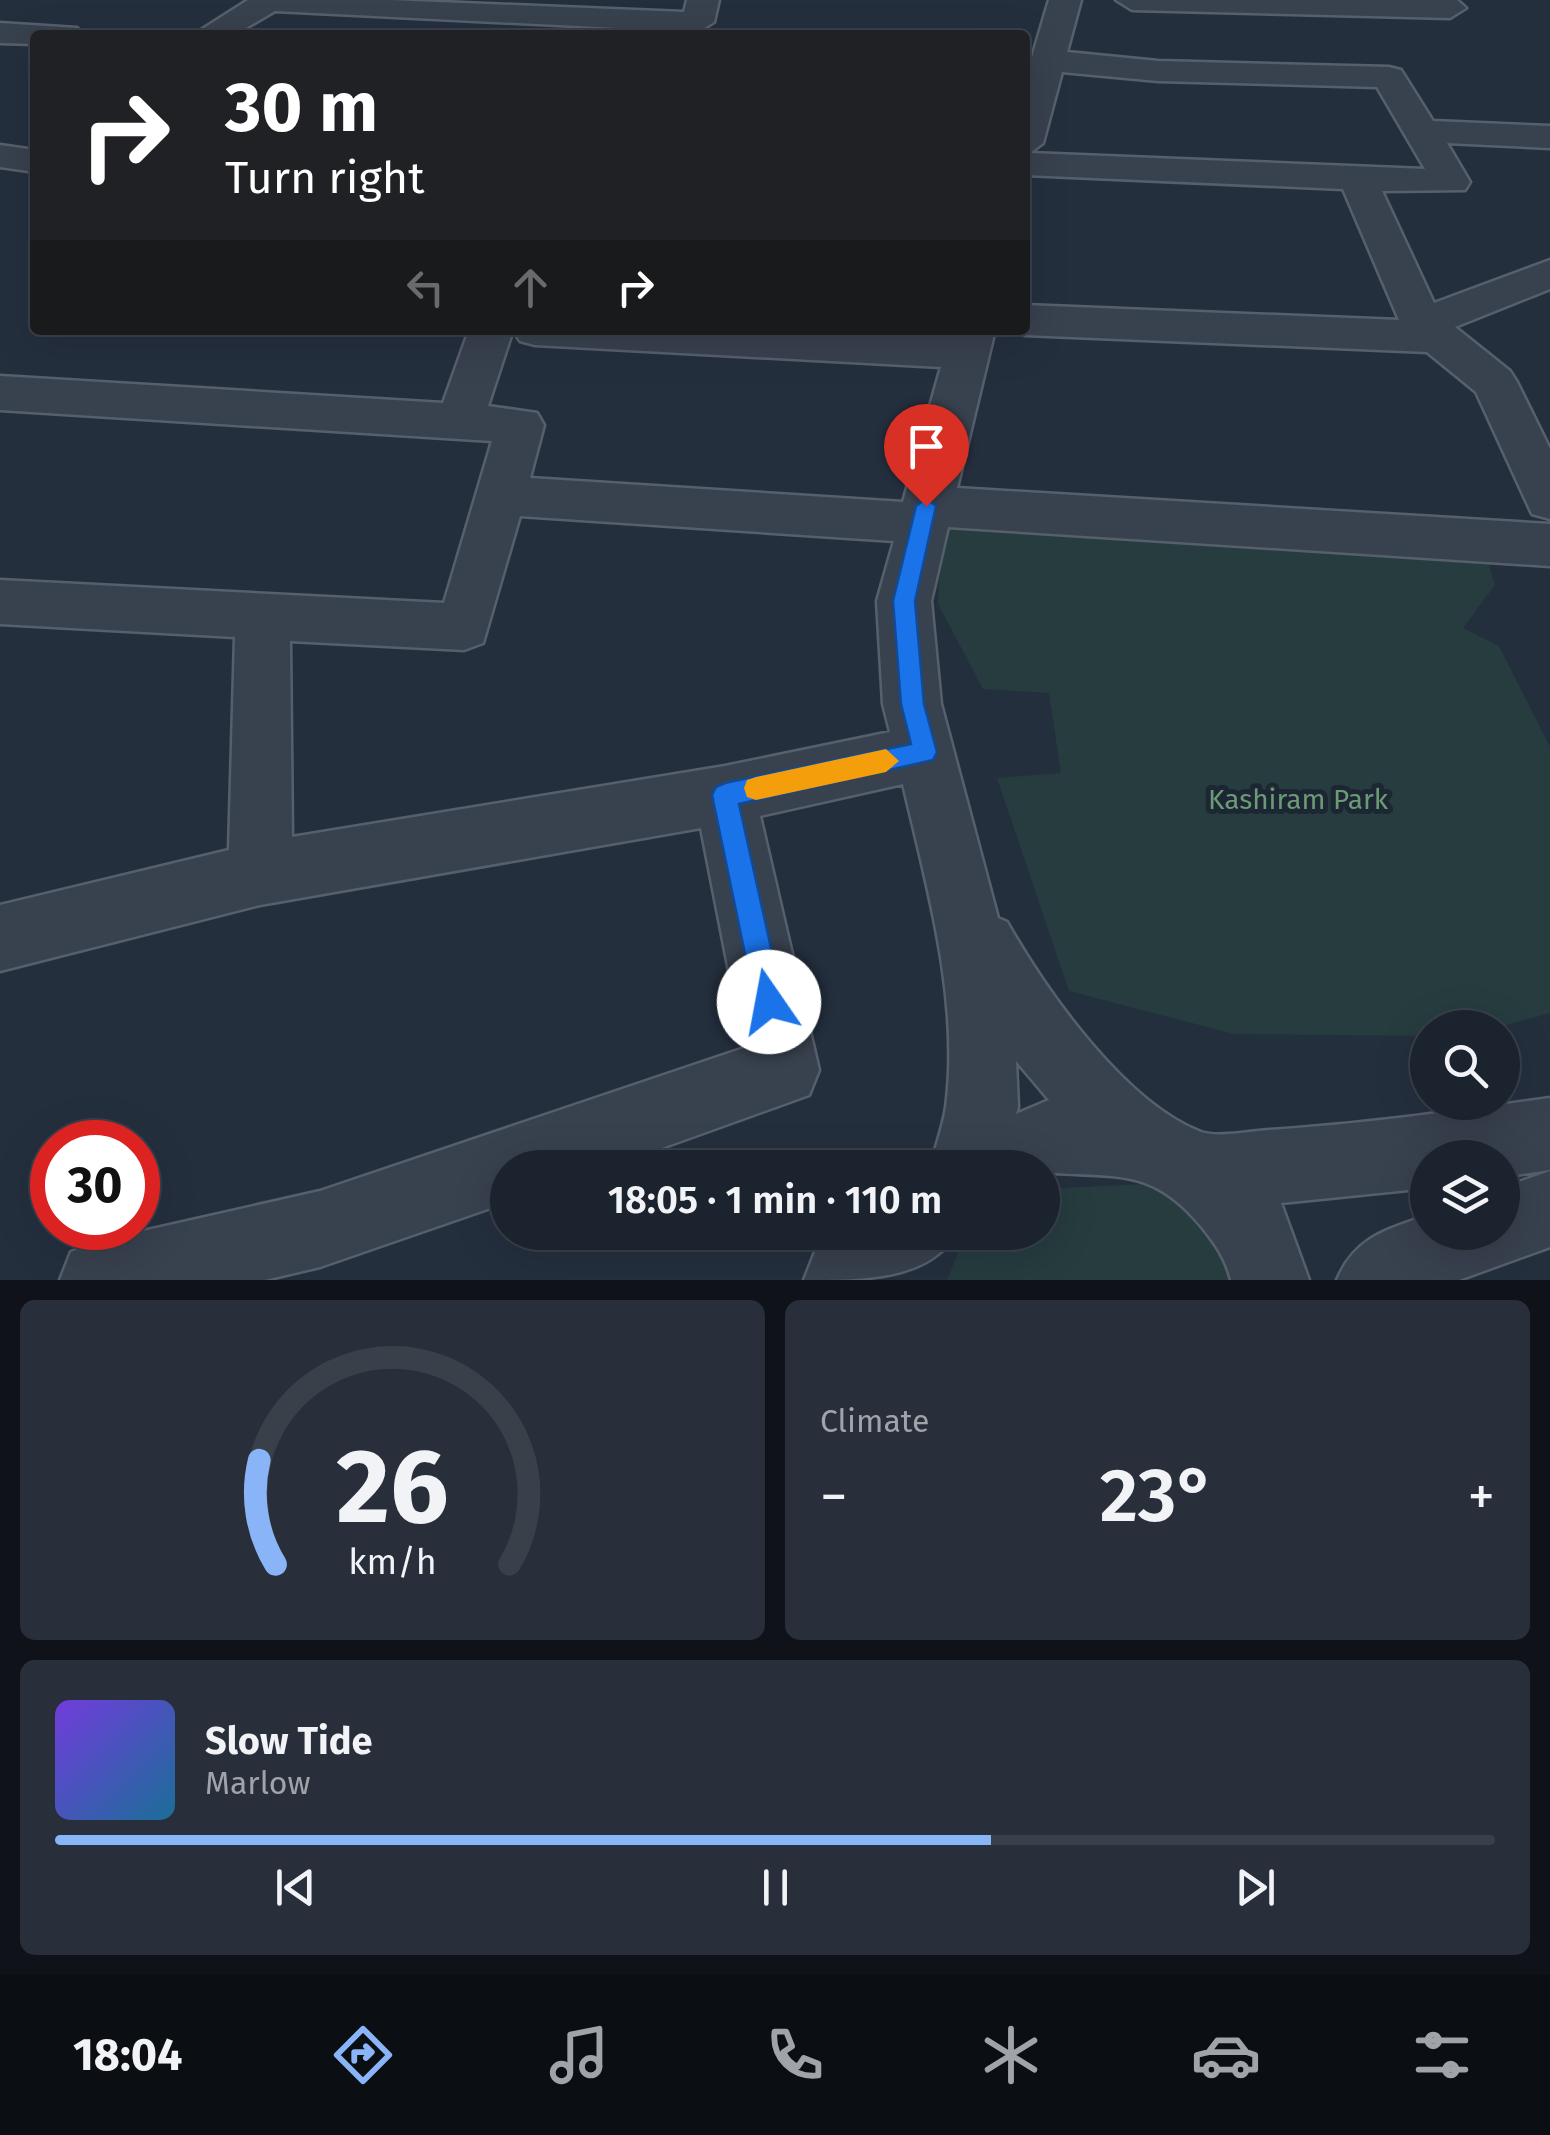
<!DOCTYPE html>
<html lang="en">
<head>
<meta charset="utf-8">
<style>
	:root { --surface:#1b232e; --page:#282f3a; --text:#f1f3f6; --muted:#a0a4aa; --line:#39404a; --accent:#8ab4f8 }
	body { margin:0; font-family:"Fira Sans",sans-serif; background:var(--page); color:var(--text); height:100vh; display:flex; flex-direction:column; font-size:38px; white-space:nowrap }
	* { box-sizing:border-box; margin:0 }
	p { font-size:32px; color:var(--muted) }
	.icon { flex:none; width:55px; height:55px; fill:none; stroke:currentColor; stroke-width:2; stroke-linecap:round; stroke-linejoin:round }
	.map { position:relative; height:1280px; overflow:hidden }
	.side { display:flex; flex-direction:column; gap:20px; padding:20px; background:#0f1319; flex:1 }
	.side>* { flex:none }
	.hud { position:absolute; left:30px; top:30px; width:1000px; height:305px; border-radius:10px; box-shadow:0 10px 40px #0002,0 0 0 2px var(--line); background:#202124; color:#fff; overflow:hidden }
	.fabs { position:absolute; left:1410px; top:1010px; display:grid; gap:20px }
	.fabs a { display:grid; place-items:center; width:110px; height:110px; border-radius:50%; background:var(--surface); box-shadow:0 10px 40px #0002,0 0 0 2px var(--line); font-size:50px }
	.speed { position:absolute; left:30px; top:1120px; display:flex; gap:20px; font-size:50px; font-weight:700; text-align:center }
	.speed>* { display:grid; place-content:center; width:130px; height:130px; border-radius:50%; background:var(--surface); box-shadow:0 10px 40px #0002,0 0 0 2px var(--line); line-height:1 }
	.speed .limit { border:15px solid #d22; background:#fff; color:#111 }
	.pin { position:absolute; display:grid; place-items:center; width:85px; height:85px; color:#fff; margin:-102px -42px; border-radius:50% 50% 50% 0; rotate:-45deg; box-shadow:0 0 10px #0007 }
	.pin .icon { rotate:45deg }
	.me { position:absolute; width:110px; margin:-55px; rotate:348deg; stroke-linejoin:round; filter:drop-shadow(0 0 8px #0008) }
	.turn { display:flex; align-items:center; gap:35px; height:210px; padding:0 30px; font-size:45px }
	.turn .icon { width:130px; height:130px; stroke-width:2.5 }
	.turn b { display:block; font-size:70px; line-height:85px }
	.lanes { display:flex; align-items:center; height:95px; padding:0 30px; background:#0003; justify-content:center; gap:50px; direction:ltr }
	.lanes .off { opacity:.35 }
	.big { font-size:75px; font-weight:600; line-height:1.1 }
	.side .widget { flex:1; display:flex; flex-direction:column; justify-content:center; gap:15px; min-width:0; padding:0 35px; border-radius:15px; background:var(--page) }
	.side .dial { align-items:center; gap:0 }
	.dial svg { height:260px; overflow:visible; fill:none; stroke:var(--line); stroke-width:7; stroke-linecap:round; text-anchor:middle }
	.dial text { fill:var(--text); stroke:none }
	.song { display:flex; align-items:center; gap:30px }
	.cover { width:120px; height:120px; border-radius:15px; background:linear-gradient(135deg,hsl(260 70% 55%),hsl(200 70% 35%)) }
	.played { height:10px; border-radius:5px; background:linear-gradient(90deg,var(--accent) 65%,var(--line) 65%) }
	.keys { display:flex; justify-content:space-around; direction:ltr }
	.heat { display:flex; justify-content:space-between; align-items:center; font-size:55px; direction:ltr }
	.side .tiles { flex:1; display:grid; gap:20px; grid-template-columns:1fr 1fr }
	.widget:last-child { grid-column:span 2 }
	.trip { position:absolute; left:490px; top:1150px; width:570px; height:100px; border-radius:50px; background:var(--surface); box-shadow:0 10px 40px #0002,0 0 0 2px var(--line); font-weight:600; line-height:100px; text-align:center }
	.tabs { display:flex; height:160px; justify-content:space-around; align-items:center; background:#0b0e12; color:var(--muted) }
	.tabs .icon { width:70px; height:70px }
	.tabs .current { color:var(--accent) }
	.tabs b { font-size:45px; color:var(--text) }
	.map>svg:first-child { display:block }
	.green { fill:#263c3f }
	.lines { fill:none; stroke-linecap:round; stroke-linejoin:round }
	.minor-casing { stroke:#565f6c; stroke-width:5 }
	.minor { fill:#38414e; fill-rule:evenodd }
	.route { fill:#1a73e8; stroke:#114b97; stroke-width:2.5 }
	.slow { fill:#f59e0b }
	.labels { text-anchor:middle; stroke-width:10; stroke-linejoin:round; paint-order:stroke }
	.park-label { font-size:28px; fill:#6b9a76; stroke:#1d2633 }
</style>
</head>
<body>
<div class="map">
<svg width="1550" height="1280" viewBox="0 0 1550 1280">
	<rect width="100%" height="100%" fill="#242f3e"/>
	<path class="green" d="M949,520l538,38 8,27 -32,43 36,18 51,101v266l-51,14 -71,1 -1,8 -193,-2 -165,-43 -72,-213 64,-5 -12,-80 -66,-4 -45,-85 3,-66z
		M1187,1182l44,77 1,21h-285l19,-47 76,-1 1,-43z"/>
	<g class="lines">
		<g class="minor-casing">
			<path id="minor" d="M248,0h142l294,12 3,-12h32l-5,22 -16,10 -423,-21 -41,24h-41z
				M1049,0h32l-14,52 91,9 231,6 12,3 32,51 117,5v22l-103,-5 23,39 -5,8 -83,1 52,112 116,-43v29l-95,38 55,44 7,11 33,67v70l-18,-5 -56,-122 -49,-40 -402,-17 -15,-5h15v-25l374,15 -56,-131 -318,-14v-94zM1062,72l96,9 219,6 48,82 -395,-16 13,-10z
				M1116,0h341l9,8 -16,10 -318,-8z
				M0,23l77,5 5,7h-47v9l-35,-1z
				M0,145l35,5v22l-35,-5z
				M469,330h44l-25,76 49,7 7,12 -14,53 373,24 38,-135 -406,-22 -15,-4 -7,-11h309l127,7 2,-7h44l-38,158 593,36v42l-602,-39 -17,74 10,103 57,214 9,4c39,69 118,181 194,210 18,6 48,-1 68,-2 95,-6 187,-19 281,-32v72l-48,7v-19h-74v30l-147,15 28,77h-78c-6,-23 -15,-35 -30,-54 -47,-56 -79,-49 -147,-53l-12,6v-11h-112c5,-20 13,-41 16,-61 14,-107 -19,-220 -43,-323l-143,32 59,254 -10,25 -203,73h-98v34l-188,65 -55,13h-205l11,-28 28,-11 221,-50 424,-143 -43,-220 -441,77 -260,66v-66l229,-55 6,-213 -235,-13v-44l444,23 48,-162 -492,-31v-34l443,27zM520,516l374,25 -17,60 6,103 7,28 -165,34 -433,71 -2,-196 174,9 19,-7zM1016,1061l33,39 -33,14 2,-7z
				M1550,1171v76l-91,33h-122c18,-43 49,-50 91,-65v17h74v-44z
				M847,1232h110c-27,48 -93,48 -153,48l11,-28z"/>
		</g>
		<use href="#minor" class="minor"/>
	</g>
	<path class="route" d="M926,498l10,8 -21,95 9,103 13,48 -4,8 -194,44 44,198 -4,10 -10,4 -10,-4 -4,-10 -43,-207 4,-8 9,-4 186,-39 -10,-40 -8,-103 23,-95z"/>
	<path class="slow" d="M886,749l13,12 -13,11 -130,28 -9,-3 -3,-9 3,-8 9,-3z"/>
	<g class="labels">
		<g class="park-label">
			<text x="1298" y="809">Kashiram Park</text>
		</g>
	</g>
</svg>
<div class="fabs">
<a><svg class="icon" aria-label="search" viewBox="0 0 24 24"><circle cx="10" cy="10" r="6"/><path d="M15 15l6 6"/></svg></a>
<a><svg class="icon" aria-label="layers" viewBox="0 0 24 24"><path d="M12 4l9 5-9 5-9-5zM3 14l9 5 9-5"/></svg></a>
</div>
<div class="speed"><div class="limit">30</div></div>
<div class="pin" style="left:926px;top:506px;background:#d93025"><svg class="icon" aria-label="arrive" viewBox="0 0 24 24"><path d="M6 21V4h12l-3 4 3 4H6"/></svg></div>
<svg class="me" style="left:769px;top:1002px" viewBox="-20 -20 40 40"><circle r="19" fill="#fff"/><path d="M0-13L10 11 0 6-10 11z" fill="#1a73e8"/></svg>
<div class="trip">18:05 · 1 min · 110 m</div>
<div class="hud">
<div class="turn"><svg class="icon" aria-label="right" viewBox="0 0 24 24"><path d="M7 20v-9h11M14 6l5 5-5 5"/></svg><div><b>30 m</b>Turn right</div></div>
<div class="lanes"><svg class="icon off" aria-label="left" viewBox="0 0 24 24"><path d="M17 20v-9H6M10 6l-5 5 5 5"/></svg><svg class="icon off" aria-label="ahead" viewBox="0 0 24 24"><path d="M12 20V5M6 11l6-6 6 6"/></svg><svg class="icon" aria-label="right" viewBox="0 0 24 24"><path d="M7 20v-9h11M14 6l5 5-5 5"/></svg></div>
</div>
</div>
<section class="side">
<div class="tiles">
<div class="widget dial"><svg viewBox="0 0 100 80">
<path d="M14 69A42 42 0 1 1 86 69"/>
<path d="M14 69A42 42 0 0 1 9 37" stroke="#8ab4f8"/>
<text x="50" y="56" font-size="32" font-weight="700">26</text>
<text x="50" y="72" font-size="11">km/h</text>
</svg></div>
<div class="widget"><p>Climate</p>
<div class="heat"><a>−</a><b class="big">23°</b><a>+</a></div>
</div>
<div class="widget">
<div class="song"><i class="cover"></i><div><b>Slow Tide</b><p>Marlow</p></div></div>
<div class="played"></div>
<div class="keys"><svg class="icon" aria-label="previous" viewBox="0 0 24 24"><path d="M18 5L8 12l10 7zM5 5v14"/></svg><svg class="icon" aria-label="pause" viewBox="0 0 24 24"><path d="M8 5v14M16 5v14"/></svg><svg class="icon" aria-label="next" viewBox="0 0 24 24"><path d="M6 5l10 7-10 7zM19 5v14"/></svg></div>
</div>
</div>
</section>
<nav class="tabs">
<b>18:04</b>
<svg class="icon current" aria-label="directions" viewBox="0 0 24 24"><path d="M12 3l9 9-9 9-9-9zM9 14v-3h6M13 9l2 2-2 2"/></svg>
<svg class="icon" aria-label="music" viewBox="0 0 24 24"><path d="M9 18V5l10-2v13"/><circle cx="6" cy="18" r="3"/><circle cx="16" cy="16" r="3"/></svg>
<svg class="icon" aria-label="phone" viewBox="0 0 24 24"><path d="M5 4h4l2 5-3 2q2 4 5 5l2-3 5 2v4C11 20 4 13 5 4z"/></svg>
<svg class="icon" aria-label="climate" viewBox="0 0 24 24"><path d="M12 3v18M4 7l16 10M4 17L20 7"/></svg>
<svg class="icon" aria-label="car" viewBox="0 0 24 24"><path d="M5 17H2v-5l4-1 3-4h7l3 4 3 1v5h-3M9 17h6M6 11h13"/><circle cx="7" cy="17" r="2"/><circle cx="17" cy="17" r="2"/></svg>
<svg class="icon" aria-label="filters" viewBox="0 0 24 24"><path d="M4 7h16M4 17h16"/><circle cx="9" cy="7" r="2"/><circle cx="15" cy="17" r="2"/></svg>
</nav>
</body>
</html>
